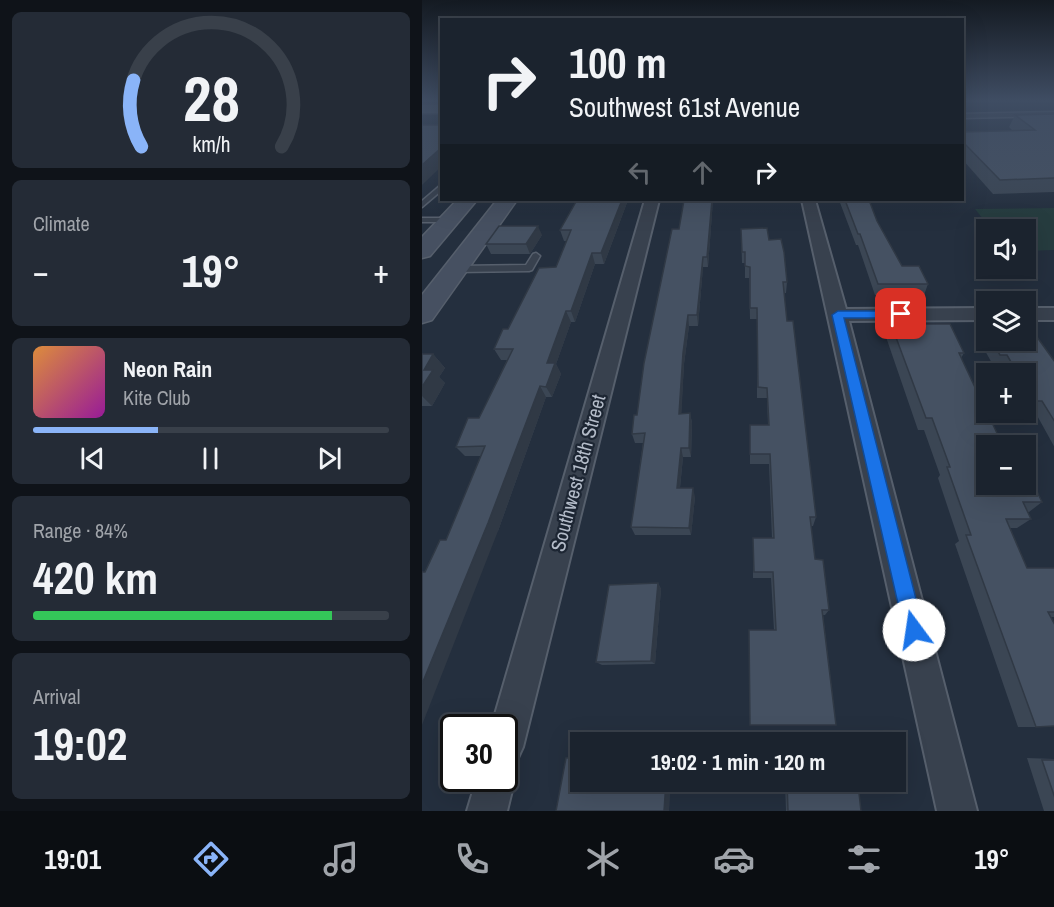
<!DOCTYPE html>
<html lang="en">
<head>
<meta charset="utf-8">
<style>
	:root { --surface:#1b232e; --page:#242b36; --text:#f1f3f6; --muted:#a0a4aa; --line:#39404a; --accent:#8ab4f8 }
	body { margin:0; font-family:"Archivo Narrow",sans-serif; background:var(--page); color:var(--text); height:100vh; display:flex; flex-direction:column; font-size:22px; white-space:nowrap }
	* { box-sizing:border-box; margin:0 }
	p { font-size:20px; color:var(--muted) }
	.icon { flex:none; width:33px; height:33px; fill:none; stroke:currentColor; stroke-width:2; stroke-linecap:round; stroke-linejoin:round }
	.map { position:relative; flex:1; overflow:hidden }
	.sheet { display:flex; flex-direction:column; gap:12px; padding:12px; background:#0f1319; width:422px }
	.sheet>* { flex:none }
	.banner { position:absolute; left:18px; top:18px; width:524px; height:183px; border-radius:0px; box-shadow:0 6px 24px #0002,0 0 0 2px var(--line); background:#1b232e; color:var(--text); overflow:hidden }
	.controls { position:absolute; left:554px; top:219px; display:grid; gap:12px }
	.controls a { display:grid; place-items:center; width:60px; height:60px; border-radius:0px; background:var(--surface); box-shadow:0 6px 24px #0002,0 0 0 2px var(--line); font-size:30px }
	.speed { position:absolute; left:18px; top:714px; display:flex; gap:12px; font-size:30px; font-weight:700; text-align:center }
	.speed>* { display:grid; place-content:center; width:78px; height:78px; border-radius:50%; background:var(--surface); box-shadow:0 6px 24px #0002,0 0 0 2px var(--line); line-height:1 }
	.speed .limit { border:3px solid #111; border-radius:9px; background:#fff; color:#111 }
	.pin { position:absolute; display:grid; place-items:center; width:51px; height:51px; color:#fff; margin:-26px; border-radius:12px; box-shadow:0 3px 9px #0006 }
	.me { position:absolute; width:66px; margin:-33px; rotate:346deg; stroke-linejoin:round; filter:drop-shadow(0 0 4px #0008) }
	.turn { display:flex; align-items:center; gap:21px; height:126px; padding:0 30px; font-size:27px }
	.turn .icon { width:78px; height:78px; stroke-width:2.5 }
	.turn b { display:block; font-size:42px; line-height:51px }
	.lanes { display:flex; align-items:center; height:57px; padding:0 30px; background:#0003; justify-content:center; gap:30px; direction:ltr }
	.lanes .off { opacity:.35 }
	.big { font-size:45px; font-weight:700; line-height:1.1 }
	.sheet .widget { flex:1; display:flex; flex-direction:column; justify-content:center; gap:9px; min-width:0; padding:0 21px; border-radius:9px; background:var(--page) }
	.sheet .dial { align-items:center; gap:0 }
	.dial svg { height:156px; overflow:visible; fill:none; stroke:var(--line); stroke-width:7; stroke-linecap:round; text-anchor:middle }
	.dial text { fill:var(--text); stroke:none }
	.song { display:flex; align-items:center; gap:18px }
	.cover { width:72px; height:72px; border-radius:9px; background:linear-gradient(135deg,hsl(30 70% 55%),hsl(300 70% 35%)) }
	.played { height:6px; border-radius:3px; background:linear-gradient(90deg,var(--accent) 35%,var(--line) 35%) }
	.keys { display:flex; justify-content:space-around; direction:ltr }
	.heat { display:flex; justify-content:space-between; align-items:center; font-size:33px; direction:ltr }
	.charge { height:9px; border-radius:4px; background:linear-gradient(90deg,#34c759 84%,var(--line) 0) }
	.trip { position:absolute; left:148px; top:732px; width:336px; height:60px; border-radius:0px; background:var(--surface); box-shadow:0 6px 24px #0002,0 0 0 2px var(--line); font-weight:700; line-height:60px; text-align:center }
	.dock { display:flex; height:96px; justify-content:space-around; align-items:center; background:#0b0e12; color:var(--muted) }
	.dock .icon { width:42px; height:42px }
	.dock .selected { color:var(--accent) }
	.dock b { font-size:27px; color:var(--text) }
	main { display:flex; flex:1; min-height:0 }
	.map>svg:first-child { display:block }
	.green { fill:#263c3f }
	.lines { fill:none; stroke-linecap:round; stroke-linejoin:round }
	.service-casing { stroke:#565f6c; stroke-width:3 }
	.minor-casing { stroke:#565f6c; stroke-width:4 }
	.secondary-casing { stroke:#565f6c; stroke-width:3 }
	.primary-casing { stroke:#414a57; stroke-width:3 }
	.service { fill:#38414e; fill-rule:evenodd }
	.minor { fill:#38414e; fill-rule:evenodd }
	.secondary { fill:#465061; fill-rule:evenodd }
	.primary { fill:#56606e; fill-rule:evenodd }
	.wall { fill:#3b4654 }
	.shaded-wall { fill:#303945 }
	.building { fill:#455162; stroke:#303945; stroke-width:1.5 }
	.route { fill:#1a73e8; stroke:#114b97; stroke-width:1.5 }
	.labels { text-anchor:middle; stroke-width:4.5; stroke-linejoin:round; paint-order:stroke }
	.street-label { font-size:20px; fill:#b4bcc9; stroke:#1d2633 }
</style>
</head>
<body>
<main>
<section class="sheet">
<div class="widget dial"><svg viewBox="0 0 100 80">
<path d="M14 69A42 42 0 1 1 86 69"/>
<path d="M14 69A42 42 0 0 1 10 35" stroke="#8ab4f8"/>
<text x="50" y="56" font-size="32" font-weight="700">28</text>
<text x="50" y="72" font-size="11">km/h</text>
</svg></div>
<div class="widget"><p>Climate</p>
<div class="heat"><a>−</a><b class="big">19°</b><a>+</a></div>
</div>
<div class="widget">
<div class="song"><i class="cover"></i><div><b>Neon Rain</b><p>Kite Club</p></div></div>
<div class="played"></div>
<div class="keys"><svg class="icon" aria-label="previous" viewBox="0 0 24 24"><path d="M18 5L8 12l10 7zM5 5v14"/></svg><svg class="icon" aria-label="pause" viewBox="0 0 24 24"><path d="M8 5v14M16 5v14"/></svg><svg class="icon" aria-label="next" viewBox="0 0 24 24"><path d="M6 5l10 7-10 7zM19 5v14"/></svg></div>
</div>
<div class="widget"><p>Range · 84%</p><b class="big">420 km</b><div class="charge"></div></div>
<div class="widget"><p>Arrival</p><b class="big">19:02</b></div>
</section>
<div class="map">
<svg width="633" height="811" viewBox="0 0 633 811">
	<rect width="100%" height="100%" fill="#242f3e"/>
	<path class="green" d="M632,208v42l-29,1v-21l-34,-1 -16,-20z"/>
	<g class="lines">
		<g class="service-casing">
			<path id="service" d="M633,112v4l-93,2v-4z
				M20,184v6l-20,17v-6z
				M0,218h26l4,2 -4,2h-26z
				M114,253l4,3 -8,14 -3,1 -72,1 -4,-3 4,-3 69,-1 7,-11z"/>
		</g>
		<g class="minor-casing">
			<path id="minor" d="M223,200h14l-136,547 -6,13 -9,4 7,14 -8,33h-40l10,-33h27v-50h-13z
				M380,200h13l31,109 140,-1v12l-137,1 128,490h-40z
				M603,308h30v12h-30z"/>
		</g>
		<g class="secondary-casing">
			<path id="secondary" d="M35,200h20l-47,56 -8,2v-21z
				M75,200h20l-85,120 -10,3v-28z"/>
		</g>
		<g class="primary-casing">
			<path id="primary" d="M0,105h20v8h-20z"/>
		</g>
		<use href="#service" class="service"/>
		<use href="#minor" class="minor"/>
		<use href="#secondary" class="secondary"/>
		<use href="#primary" class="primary"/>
	</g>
	<path class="wall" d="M633,114v78l-62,2 -31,-35v-27l51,-1 -4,-4 6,-12z
		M206,200l-24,64h-9l-20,58h-4l-15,42 5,10 -9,23h-6l-48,134 -73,41 21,-32 35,-84h-16l-9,-9 23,-29 28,-58h-6l-7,-11 14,-20 48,-62 11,-26h-3l-4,-11z
		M262,200h29l-5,67h-5l-5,59h-9l-5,38 -3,50 9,-1 2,10 -1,34h-8l-3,31 15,9 -4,38h-56l-4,-8 12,-84h-8l-3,-9 5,-19 42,-186z
		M417,200h30l8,21 25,45 26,18 -4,11h-49l-17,-50h-2z
		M319,229l28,11 18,42 -1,11h-2l3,28 29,196 -3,9h-2l4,33 14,51 -4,5h-2l13,110h-86l-1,-95h25l-3,-52h-18v-40h19l-3,-74h-19v-39h18l-1,-27h-10v-79h-7l-1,-41h-4v-15h-3z
		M120,235l-12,19h-39l-5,-10z
		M469,324l73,29 -3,5 25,88 56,56 -13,10h-2l4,7 -14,9h-7l17,40h28v49h-4l-15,110h-18l-63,-183 4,-3 -21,-63 2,-3 -16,-45h-6l-32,-93z
		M563,331h1v9h39l30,22v86l-21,-38h-8l-1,-2v-34h-19l-6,-10 -7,1 -14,-25z
		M0,354h11l12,14 -6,9 6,6 -13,23h-10z
		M236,583l3,6 -6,75 -53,1 -6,-3z
		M155,755h4v27h89l-1,29h-113l10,-53z
		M605,758l28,1v52h-11z
		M363,782h68l5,2 3,27h-75z"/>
	<path class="shaded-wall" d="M20,147v19l-20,19v-20z
		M200,200h6l-24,64 -3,-11z
		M290,200h1l-5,67 -1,-10z
		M116,226l4,9 -12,19 -4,-10z
		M170,253l3,11 -20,58 -4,-11z
		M281,257v10l-5,59 -1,-11z
		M144,311l5,11 -15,42 5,10 -9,23 -6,-10 1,-24z
		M266,315l1,11 -5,38 -3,60 -2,-10 4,-61z
		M11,354l12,14 -6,9 6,6 -13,23 -10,-10v-9l2,-17z
		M118,386l6,11 -48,134 -76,194v-41z
		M268,413l2,10 -1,34 -2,-9z
		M259,448l2,9 -4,40 -2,-9z
		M271,488l2,9 -4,38 -2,-7z
		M236,583l3,6 -6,75 -4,-3z
		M244,782h4l-1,29h-5z"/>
	<path class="building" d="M633,114v64l-55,2 -38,-39v-9l73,-2 -20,-15z
		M0,125h20v22l-20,18z
		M155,200h45l-21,53h-9l-21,58h-5l-19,52h8l-9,24 -6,-1 -52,137 -66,161v-112h3l15,-32h6l39,-94 -29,1 12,-29h11l34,-69h-19l9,-20h5l31,-61 17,-1 15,-37h-11z
		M262,200h28l-5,57h-4l-6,58h-9l-5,38 -4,61 11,-1 -1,35h-8l-4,40h16l-4,40 -58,-1 14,-94 -13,1 2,-19h3l7,-52 28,-134h7z
		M423,200h24l8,21 25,45h17l9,18h-50l-18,-50h-2z
		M77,226h39l-12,18h-40z
		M345,228l2,12 12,-1 3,13 3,30h-4l4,39h6l23,196h-6l5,42 8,1 6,50h-7l14,115h-86l-1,-95h27l-3,-58h-19l-1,-34h21l-4,-84h-20v-29h19l-2,-37 -9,-1 -1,-79h-7v-41l-5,-1v-14h-3l-1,-23z
		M469,324h59l14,29h-5l27,58v1h1l16,34h-17v38h39v-17l17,35h-19l8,17h-25l21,49h28v44h-7l7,13v101l-19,1 -70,-192h5l-24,-68h3l-18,-49h-6z
		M603,330h7l23,32v60l-13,-21h-8l-9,-16v-11h-7l-11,-19h-7l-9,-15h34z
		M0,354h11l-9,16h9l-11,17z
		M236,583l-7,78 -55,1 13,-77z
		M159,757v25h85l-2,29h-108l10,-53z
		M620,760h13v38z
		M365,782l71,2 3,27h-73z"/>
	<linearGradient id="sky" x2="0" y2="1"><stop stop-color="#141a22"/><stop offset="0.47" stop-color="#3f4d63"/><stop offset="1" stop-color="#3f4d63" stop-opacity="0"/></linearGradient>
	<rect width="633" height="214" fill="url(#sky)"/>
	<path class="route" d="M416,311h63l6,3 -6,4h-57l80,312 -3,7 -7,3 -7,-3 -3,-7 -72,-315z"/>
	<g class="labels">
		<g class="street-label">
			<text transform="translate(156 473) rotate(-75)" y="7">Southwest 18th Street</text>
		</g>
	</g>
</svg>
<div class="controls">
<a><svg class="icon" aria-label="sound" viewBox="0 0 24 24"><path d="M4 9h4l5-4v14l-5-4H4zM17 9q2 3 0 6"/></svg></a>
<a><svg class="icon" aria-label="layers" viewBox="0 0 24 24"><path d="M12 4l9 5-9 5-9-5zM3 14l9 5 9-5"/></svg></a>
<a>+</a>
<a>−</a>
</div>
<div class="speed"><div class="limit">30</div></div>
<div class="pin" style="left:479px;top:314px;background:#d93025"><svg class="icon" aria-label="arrive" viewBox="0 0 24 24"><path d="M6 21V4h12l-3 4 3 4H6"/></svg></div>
<svg class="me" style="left:492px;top:630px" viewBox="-20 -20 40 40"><circle r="19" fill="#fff"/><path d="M0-13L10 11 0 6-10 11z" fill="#1a73e8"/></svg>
<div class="trip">19:02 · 1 min · 120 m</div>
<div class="banner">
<div class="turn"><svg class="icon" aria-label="right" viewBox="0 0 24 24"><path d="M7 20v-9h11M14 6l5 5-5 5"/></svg><div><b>100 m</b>Southwest 61st Avenue</div></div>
<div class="lanes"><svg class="icon off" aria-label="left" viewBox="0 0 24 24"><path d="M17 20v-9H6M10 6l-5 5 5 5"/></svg><svg class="icon off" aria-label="ahead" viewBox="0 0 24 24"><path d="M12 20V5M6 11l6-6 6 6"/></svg><svg class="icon" aria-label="right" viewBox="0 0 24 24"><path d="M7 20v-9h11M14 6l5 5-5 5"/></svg></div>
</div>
</div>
</main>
<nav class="dock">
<b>19:01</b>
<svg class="icon selected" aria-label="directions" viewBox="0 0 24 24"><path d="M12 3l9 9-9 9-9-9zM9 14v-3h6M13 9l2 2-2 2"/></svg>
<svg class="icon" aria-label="music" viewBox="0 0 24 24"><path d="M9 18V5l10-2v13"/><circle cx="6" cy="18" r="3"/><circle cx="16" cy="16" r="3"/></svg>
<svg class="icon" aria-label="phone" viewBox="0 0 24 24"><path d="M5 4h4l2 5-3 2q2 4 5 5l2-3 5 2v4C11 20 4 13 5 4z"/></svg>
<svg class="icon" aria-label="climate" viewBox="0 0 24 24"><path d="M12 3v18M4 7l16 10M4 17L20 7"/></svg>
<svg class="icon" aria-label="car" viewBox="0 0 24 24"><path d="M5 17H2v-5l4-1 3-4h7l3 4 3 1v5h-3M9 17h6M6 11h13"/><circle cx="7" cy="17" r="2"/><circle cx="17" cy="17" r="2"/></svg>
<svg class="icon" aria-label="filters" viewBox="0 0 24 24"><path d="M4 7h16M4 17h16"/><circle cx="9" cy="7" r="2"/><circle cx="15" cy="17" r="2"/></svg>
<b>19°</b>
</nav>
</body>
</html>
